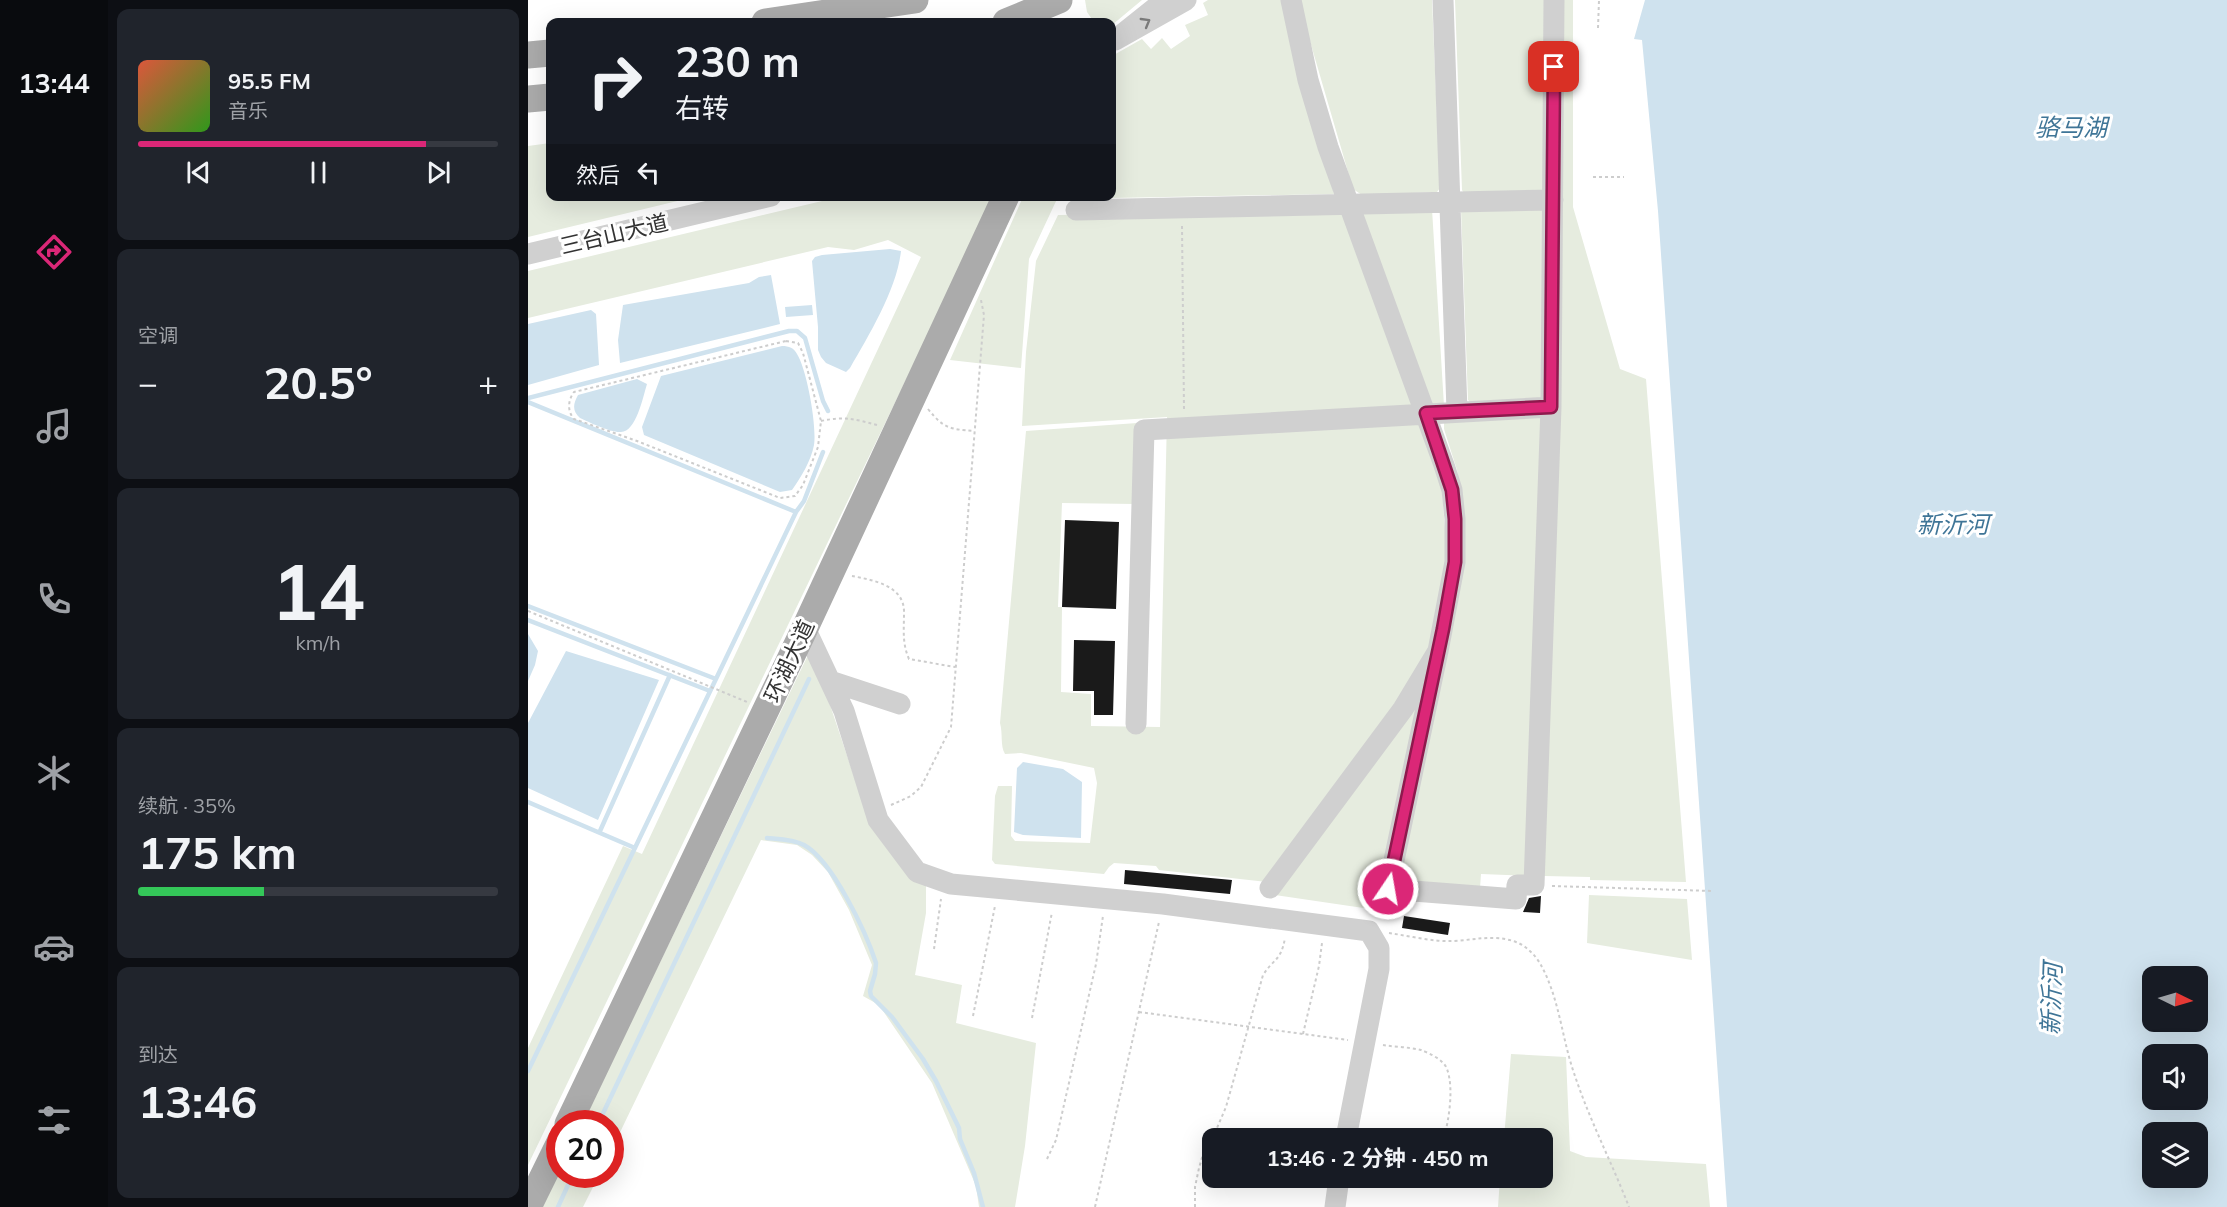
<!DOCTYPE html>
<html lang="zh">
<head>
<meta charset="utf-8">
<style>
	:root { --surface:#171b24; --page:#20242c; --text:#f1f3f6; --muted:#9ea1a6; --line:#363941; --accent:#db2777 }
	body { margin:0; font-family:Mulish,"Noto Sans SC",sans-serif; background:var(--page); color:var(--text); height:100vh; display:flex; flex-direction:column; font-size:22px; white-space:nowrap }
	* { box-sizing:border-box; margin:0 }
	p { font-size:20px; color:var(--muted) }
	.icon { flex:none; width:33px; height:33px; fill:none; stroke:currentColor; stroke-width:2; stroke-linecap:round; stroke-linejoin:round }
	.map { position:relative; flex:1; overflow:hidden }
	.side { display:flex; flex-direction:column; gap:9px; padding:9px; background:#0d0f14; width:420px }
	.side>* { flex:none }
	.banner { position:absolute; left:18px; top:18px; width:570px; height:183px; border-radius:12px; box-shadow:0 6px 24px #0002; background:#171b24; color:var(--text); overflow:hidden }
	.needle { width:39px; rotate:95deg }
	.buttons { position:absolute; left:1614px; top:966px; display:grid; gap:12px }
	.buttons a { display:grid; place-items:center; width:66px; height:66px; border-radius:12px; background:var(--surface); box-shadow:0 6px 24px #0002; font-size:30px }
	.speed { position:absolute; left:18px; top:1110px; display:flex; gap:12px; font-size:30px; font-weight:700; text-align:center }
	.speed>* { display:grid; place-content:center; width:78px; height:78px; border-radius:50%; background:var(--surface); box-shadow:0 6px 24px #0002; line-height:1 }
	.speed .limit { border:9px solid #d22; background:#fff; color:#111 }
	.pin { position:absolute; display:grid; place-items:center; width:51px; height:51px; color:#fff; margin:-26px; border-radius:12px; box-shadow:0 3px 9px #0006 }
	.me { position:absolute; width:66px; margin:-33px; rotate:12deg; stroke-linejoin:round; filter:drop-shadow(0 0 4px #0008) }
	.turn { display:flex; align-items:center; gap:21px; height:126px; padding:0 30px; font-size:27px }
	.turn .icon { width:78px; height:78px; stroke-width:2.5 }
	.turn b { display:block; font-size:42px; line-height:51px }
	.then { display:flex; align-items:center; height:57px; padding:0 30px; background:#0003; gap:12px; font-size:22px }
	.big { font-size:45px; font-weight:700; line-height:1.1 }
	.side .card { flex:1; display:flex; flex-direction:column; justify-content:center; gap:9px; min-width:0; padding:0 21px; border-radius:12px; background:var(--page) }
	.side .dial { align-items:center; gap:0 }
	.dial b { font-size:78px; line-height:1 }
	.song { display:flex; align-items:center; gap:18px }
	.cover { width:72px; height:72px; border-radius:9px; background:linear-gradient(135deg,hsl(10 70% 55%),hsl(110 70% 35%)) }
	.played { height:6px; border-radius:3px; background:linear-gradient(90deg,var(--accent) 80%,var(--line) 80%) }
	.keys { display:flex; justify-content:space-around; direction:ltr }
	.heat { display:flex; justify-content:space-between; align-items:center; font-size:33px; direction:ltr }
	.charge { height:9px; border-radius:4px; background:linear-gradient(90deg,#34c759 35%,var(--line) 0) }
	.trip { position:absolute; left:674px; top:1128px; width:351px; height:60px; border-radius:12px; background:var(--surface); box-shadow:0 6px 24px #0002; font-weight:700; line-height:60px; text-align:center }
	main { display:flex; flex:1; min-height:0 }
	.tabs { display:flex; flex-direction:column; width:108px; justify-content:space-around; align-items:center; background:#090b0e; color:var(--muted) }
	.tabs .icon { width:42px; height:42px }
	.tabs .active { color:var(--accent) }
	.tabs b { font-size:27px; color:var(--text) }
	.map>svg:first-child { display:block }
	.green { fill:#e6ecdf }
	.water { fill:#cfe2ee; fill-rule:evenodd }
	.lines { fill:none; stroke-linecap:round; stroke-linejoin:round }
	.stream { stroke:#cfe2ee; stroke-width:4.5 }
	.building { fill:#1a1a1a }
	.path { stroke:#cdcdcd; stroke-width:2; stroke-dasharray:3 3; stroke-linecap:butt }
	.minor { stroke:#d0d0d0; stroke-width:21 }
	.major { stroke:#ababab; stroke-width:27 }
	.oneway { stroke:#7a7a7a }
	.route-casing { stroke:#8e194d; stroke-width:15 }
	.route { stroke:#db2777; stroke-width:10 }
	.labels { text-anchor:middle; stroke-width:6; stroke-linejoin:round; paint-order:stroke }
	.street-label { font-size:22px; fill:#333; stroke:#fff }
	.water-label { font-size:24px; font-style:italic; fill:#3f7597; stroke:#fff }
</style>
</head>
<body>
<main>
<nav class="tabs">
<b>13:44</b>
<svg class="icon active" aria-label="directions" viewBox="0 0 24 24"><path d="M12 3l9 9-9 9-9-9zM9 14v-3h6M13 9l2 2-2 2"/></svg>
<svg class="icon" aria-label="music" viewBox="0 0 24 24"><path d="M9 18V5l10-2v13"/><circle cx="6" cy="18" r="3"/><circle cx="16" cy="16" r="3"/></svg>
<svg class="icon" aria-label="phone" viewBox="0 0 24 24"><path d="M5 4h4l2 5-3 2q2 4 5 5l2-3 5 2v4C11 20 4 13 5 4z"/></svg>
<svg class="icon" aria-label="climate" viewBox="0 0 24 24"><path d="M12 3v18M4 7l16 10M4 17L20 7"/></svg>
<svg class="icon" aria-label="car" viewBox="0 0 24 24"><path d="M5 17H2v-5l4-1 3-4h7l3 4 3 1v5h-3M9 17h6M6 11h13"/><circle cx="7" cy="17" r="2"/><circle cx="17" cy="17" r="2"/></svg>
<svg class="icon" aria-label="filters" viewBox="0 0 24 24"><path d="M4 7h16M4 17h16"/><circle cx="9" cy="7" r="2"/><circle cx="15" cy="17" r="2"/></svg>
</nav>
<section class="side">
<div class="card">
<div class="song"><i class="cover"></i><div><b>95.5 FM</b><p>音乐</p></div></div>
<div class="played"></div>
<div class="keys"><svg class="icon" aria-label="previous" viewBox="0 0 24 24"><path d="M18 5L8 12l10 7zM5 5v14"/></svg><svg class="icon" aria-label="pause" viewBox="0 0 24 24"><path d="M8 5v14M16 5v14"/></svg><svg class="icon" aria-label="next" viewBox="0 0 24 24"><path d="M6 5l10 7-10 7zM19 5v14"/></svg></div>
</div>
<div class="card"><p>空调</p>
<div class="heat"><a>−</a><b class="big">20.5°</b><a>+</a></div>
</div>
<div class="card dial"><b>14</b><p>km/h</p></div>
<div class="card"><p>续航 · 35%</p><b class="big">175 km</b><div class="charge"></div></div>
<div class="card"><p>到达</p><b class="big">13:46</b></div>
</section>
<div class="map">
<svg width="1699" height="1207" viewBox="0 0 1699 1207">
	<rect width="100%" height="100%" fill="#fff"/>
	<path class="green" d="M557,0h57l-30,25v-3h-18l-7,-10z
		M680,0h79l47,194 -277,5 -28,60 -8,109 -71,-8 73,-163 89,-1v-140l30,-17 9,10 11,-11 9,11 19,-13 -5,-11 23,-10 -5,-12z
		M770,0h134l8,188 -3,4 -75,3 -9,-6z
		M927,0h94l-6,191 -78,4 -3,-5z
		M1036,0h9v207l47,162 26,10 40,503 -96,-2v-3l-46,-1z
		M22,143v53l144,1 -166,40v-91z
		M311,197h155l-466,968v-117l95,-202 19,8 279,-597 -33,-17 -34,10 -26,-3 -300,71v-47z
		M904,209l12,197 -19,22 17,62 5,65 -25,145 -45,210 -102,-15 -8,-13 -108,-12 -3,-4 -42,-3 -5,4 -5,7 -109,-10 -3,-4 3,-64 3,-10h14l-1,50 4,5 75,2 7,-60 -3,-15 -73,-15 -16,1c-5,-8 -2,-21 -5,-31l26,-292 111,-8 -2,81 -73,-1 -4,104h4l-1,85 30,2v32l69,1 7,-310 -145,9 4,-74 10,-91 22,-46z
		M933,209l83,1 -3,188 -69,5 -4,-3z
		M1015,416l-11,460 -51,-2 -1,14 -78,-4 -5,-17 66,-359 -6,-38 -13,-41v-7z
		M281,653l18,43 40,119 59,68v30l-11,62 47,10 -6,38 80,20 -11,103 -10,61h-36l-3,-21 -44,-103 -53,-78 -16,-9 9,-31 -23,-55 -21,-38 -16,-17 -15,-10 -36,-5 -150,311 -1,-27h-28z
		M1061,895l98,4 5,61 -105,-17z
		M983,1054l55,3 4,94 16,6 120,7 4,43h-212l2,-29h42v-40h-38z
		M31,1169l1,5 39,1 -16,32h-42z"/>
	<path class="water" d="M1117,0h582v1207h-500l-69,-996 -16,-171 -8,-1zM1624,976h46v46h-46zM1624,1054h46v46h-46zM1624,1132h46v46h-46z
		M362,249l11,2c-4,38 -32,84 -51,117l-4,4 -20,-9 -5,-6 -3,-7v-23l-6,-66 3,-4 7,-2z
		M243,275l9,49 -160,39 -2,-23 5,-35 126,-22 10,-6z
		M284,305l1,10 -27,2 -1,-10z
		M63,310l5,4 3,51 -71,20v-61z
		M254,346c7,0 12,2 15,8 10,16 20,72 17,91 -3,16 -13,32 -22,45l-12,2 -136,-57 -2,-8 19,-51z
		M109,379l10,5c-4,13 -11,48 -26,48 -10,1 -32,-10 -41,-14 -8,-7 -7,-14 -2,-23z
		M0,634l10,17 -3,14 -7,16z
		M38,651l93,29 -61,140 -70,-32v-65z
		M495,762l40,7 19,13 -1,56 -58,-3 -9,-3 3,-64z"/>
	<g class="lines">
		<path class="stream" d="M0,398l261,-67h8l8,7 18,63 5,10
			M0,402l268,110
			M0,606l188,73
			M0,620l182,71
			M0,802l107,46
			M72,831l70,-156
			M239,838c11,1 26,1 37,7 28,15 62,87 72,118l-1,11 -5,17 1,5 21,21 31,42 13,22 23,47 1,11 14,34 9,34
			M0,1071l268,-559 8,-11 19,-49
			M70,1124l211,-445
			M30,1207l15,-33"/>
	</g>
	<path class="building" d="M537,520l54,2 -3,87 -54,-2z
		M546,640l41,1 -2,74h-19v-24h-21z
		M597,870l107,10 -2,14 -106,-10z
		M1013,896l-1,17 -17,-1 6,-14z
		M876,916l46,7 -2,12 -46,-7z"/>
	<g class="lines">
		<path class="path" d="M1070,28l1,-28
			M1065,177h31
			M654,226l2,183
			M258,341l12,2 5,10 18,68 -3,26 -15,38 -8,11 -15,2 -143,-57 -63,-22c-7,-8 -6,-19 0,-27z
			M400,409c16,20 22,20 46,22
			M293,421c23,-5 34,-2 56,4
			M324,576c20,4 53,9 52,37 0,17 -2,30 5,46l46,8
			M0,611l219,91
			M363,805l20,-9 10,-9 30,-60 31,-387 2,-25 -3,-15
			M1024,886l160,5
			M861,933c21,3 44,9 64,8 22,-1 41,-7 63,1 11,4 21,15 26,25 18,34 20,73 33,109 15,45 37,87 54,131
			M406,949l7,-50
			M611,1012l209,28
			M445,1016l22,-110
			M504,1018l20,-106
			M775,1034l16,-68 3,-23
			M855,1045c12,2 26,2 38,5 8,3 23,10 26,19 7,19 2,50 -3,69
			M519,1159l9,-19 40,-176 7,-48
			M567,1207l64,-285
			M667,1207v-20l4,-19 5,-17 10,-16 12,-28 37,-132c11,-17 18,-14 22,-37"/>
		<path class="minor" d="M637,0l-50,40 71,-40
			M915,0l14,411
			M548,210l477,-10
			M0,254l243,-58
			M277,628l39,83 34,109 39,52 34,12 212,20 206,27 10,17v21l-33,169
			M910,651l-50,238 128,10 1,-14h17l17,-478 3,-407
			M302,681l70,23
			M608,724l8,-294 407,-23
			M742,888l133,-179 35,-58 17,-89v-43l-3,-29 -8,-25 -116,-318 -20,-67 -17,-80
			M807,1207l4,-29"/>
		<path class="major" d="M237,22l150,-22
			M478,22l53,-22
			M0,55l22,-2
			M0,99l22,-2
			M40,1124l237,-496 201,-432
			M0,1207l32,-65"/>
	</g>
	<defs><path id="oneway-chevron" d="M-2-3.5L2.5 0L-2 3.5" fill="none" stroke-width="1.6" stroke-linecap="round" stroke-linejoin="round" transform="scale(1.5)"/></defs>
	<use class="oneway" href="#oneway-chevron" transform="translate(618 22) rotate(-30)"/>
	<g class="lines">
		<g class="route-casing">
			<path id="route" d="M860,889l55,-260 12,-67v-43l-3,-29 -26,-77 125,-6 3,-340"/>
		</g>
		<use href="#route" class="route"/>
	</g>
	<g class="labels">
		<g class="street-label">
			<text transform="translate(86 234) rotate(-13)" y="8">三台山大道</text>
			<text transform="translate(261 661) rotate(-65)" y="8">环湖大道</text>
		</g>
		<g class="water-label">
			<text x="1543" y="136">骆马湖</text>
			<text x="1425" y="533">新沂河</text>
			<text transform="translate(1524 999) rotate(-88)" y="8">新沂河</text>
		</g>
	</g>
</svg>
<div class="buttons">
<a><svg class="needle" viewBox="-14 -14 28 28"><path d="M0-13l5 13h-10z" fill="#e53935"/><path d="M0 13l5-13h-10z" fill="#9ea1a6"/></svg></a>
<a><svg class="icon" aria-label="sound" viewBox="0 0 24 24"><path d="M4 9h4l5-4v14l-5-4H4zM17 9q2 3 0 6"/></svg></a>
<a><svg class="icon" aria-label="layers" viewBox="0 0 24 24"><path d="M12 4l9 5-9 5-9-5zM3 14l9 5 9-5"/></svg></a>
</div>
<div class="speed"><div class="limit">20</div></div>
<div class="pin" style="left:1026px;top:67px;background:#d93025"><svg class="icon" aria-label="arrive" viewBox="0 0 24 24"><path d="M6 21V4h12l-3 4 3 4H6"/></svg></div>
<svg class="me" style="left:860px;top:889px" viewBox="-20 -20 40 40"><circle r="17" fill="#db2777" stroke="#fff" stroke-width="3"/><path d="M0-11L8 9 0 5-8 9z" fill="#fff"/></svg>
<div class="trip">13:46 · 2 分钟 · 450 m</div>
<div class="banner">
<div class="turn"><svg class="icon" aria-label="right" viewBox="0 0 24 24"><path d="M7 20v-9h11M14 6l5 5-5 5"/></svg><div><b>230 m</b>右转</div></div>
<div class="then">然后<svg class="icon" aria-label="left" viewBox="0 0 24 24"><path d="M17 20v-9H6M10 6l-5 5 5 5"/></svg></div>
</div>
</div>
</main>
</body>
</html>
